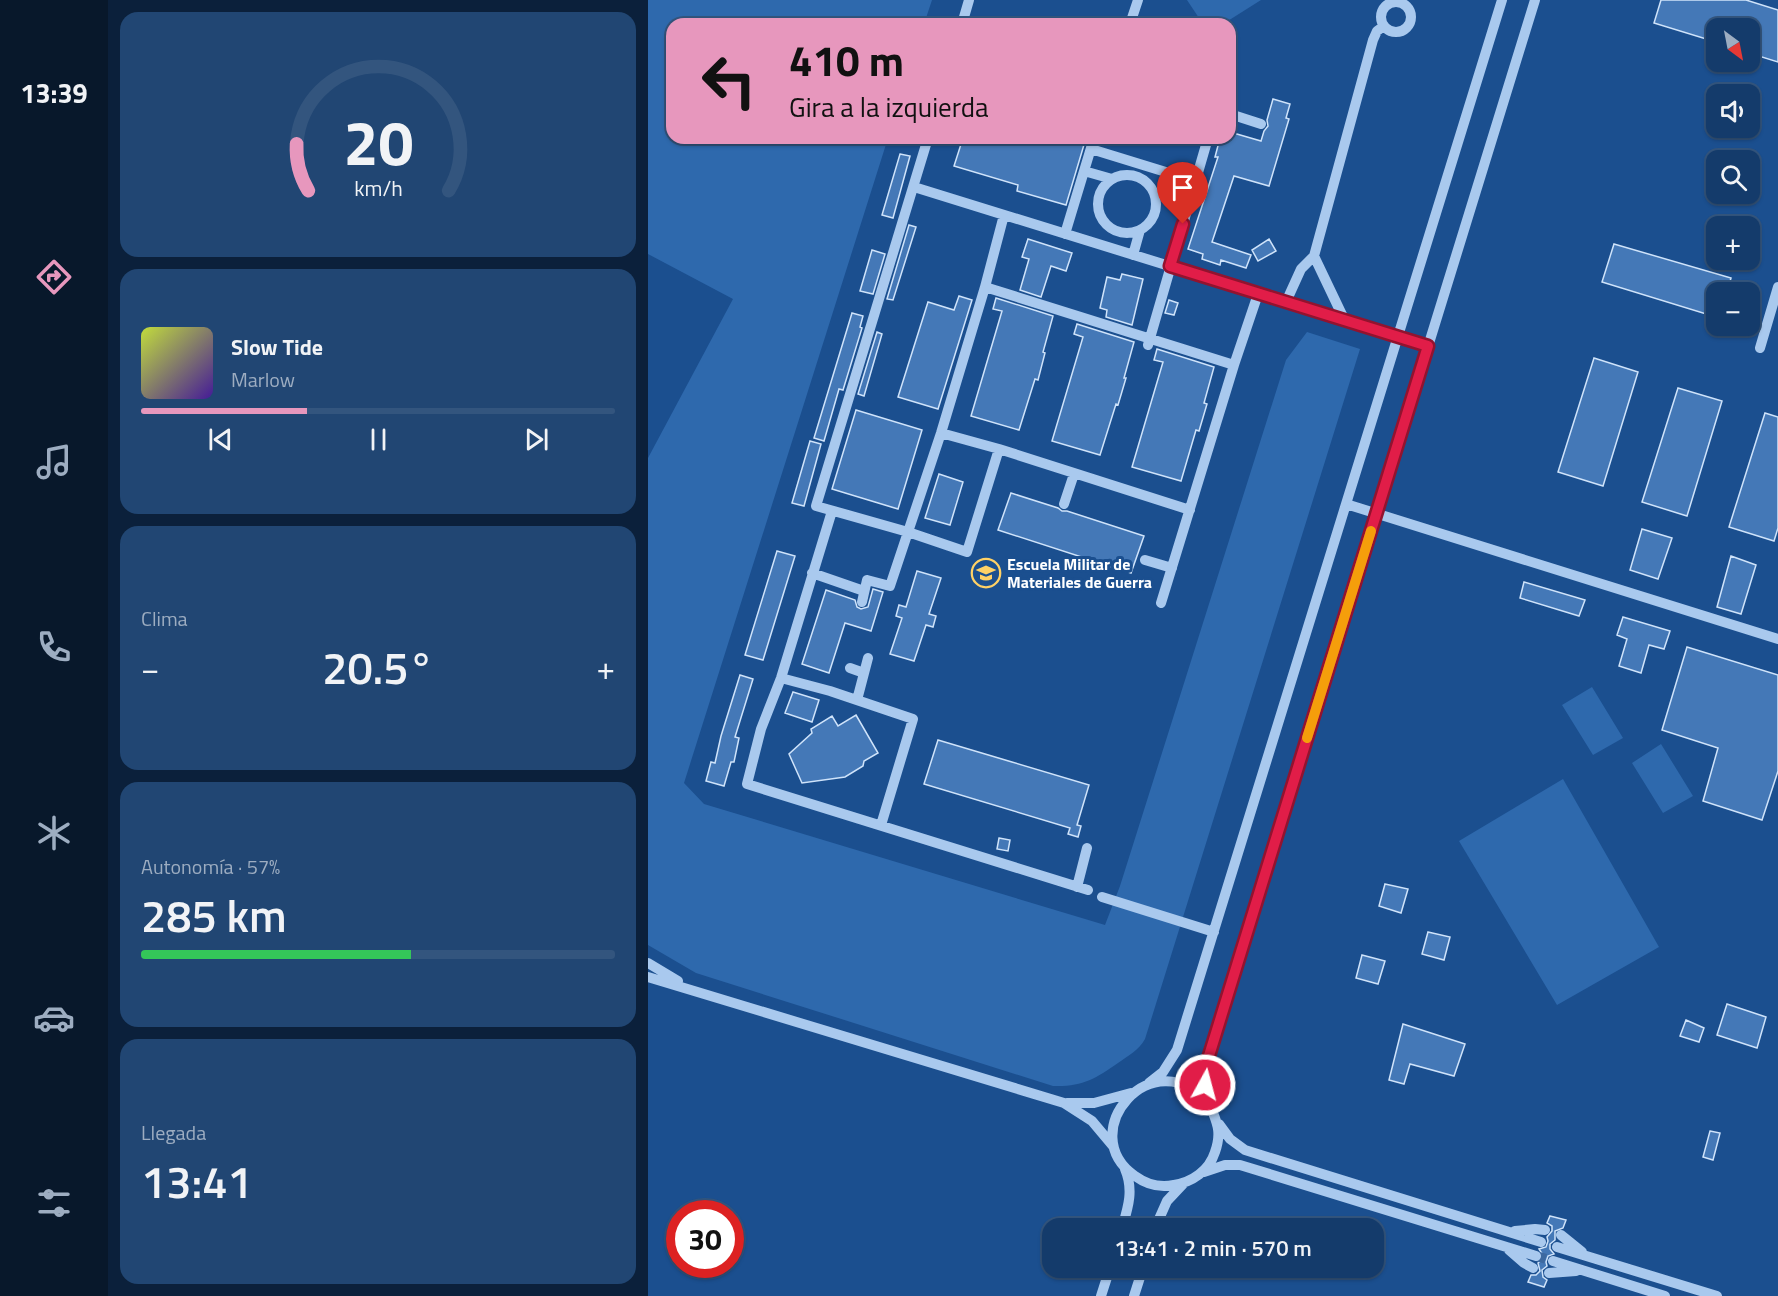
<!DOCTYPE html>
<html lang="es">
<head>
<meta charset="utf-8">
<style>
	:root { --surface:#143b6b; --page:#214673; --text:#f1f3f6; --muted:#9dadc1; --line:#33557e; --accent:#e797bd }
	body { margin:0; font-family:"Titillium Web",sans-serif; background:var(--page); color:var(--text); height:100vh; display:flex; flex-direction:column; font-size:22px; white-space:nowrap }
	* { box-sizing:border-box; margin:0 }
	p { font-size:20px; color:var(--muted) }
	.icon { flex:none; width:33px; height:33px; fill:none; stroke:currentColor; stroke-width:2; stroke-linecap:round; stroke-linejoin:round }
	.map { position:relative; flex:1; overflow:hidden }
	.panel { display:flex; flex-direction:column; gap:12px; padding:12px; background:#0b203b; width:540px }
	.panel>* { flex:none }
	.banner { position:absolute; left:18px; top:18px; width:570px; height:126px; border-radius:18px; box-shadow:0 2px 4px #0004,0 0 0 2px var(--line); background:#e797bd; color:#111; overflow:hidden }
	.needle { width:39px; rotate:148deg }
	.controls { position:absolute; left:1058px; top:18px; display:grid; gap:12px }
	.controls a { display:grid; place-items:center; width:54px; height:54px; border-radius:12px; background:var(--surface); box-shadow:0 2px 4px #0004,0 0 0 2px var(--line); font-size:30px }
	.speed { position:absolute; left:18px; top:1200px; display:flex; gap:12px; font-size:30px; font-weight:700; text-align:center }
	.speed>* { display:grid; place-content:center; width:78px; height:78px; border-radius:50%; background:var(--surface); box-shadow:0 2px 4px #0004,0 0 0 2px var(--line); line-height:1 }
	.speed .limit { border:9px solid #d22; background:#fff; color:#111 }
	.pin { position:absolute; display:grid; place-items:center; width:51px; height:51px; color:#fff; margin:-62px -26px; border-radius:50% 50% 50% 0; rotate:-45deg; box-shadow:0 0 6px #0007 }
	.pin .icon { rotate:45deg }
	.me { position:absolute; width:66px; margin:-33px; rotate:7deg; stroke-linejoin:round; filter:drop-shadow(0 0 4px #0008) }
	.turn { display:flex; align-items:center; gap:21px; height:126px; padding:0 24px; font-size:27px }
	.turn .icon { width:78px; height:78px; stroke-width:2.5 }
	.turn b { display:block; font-size:42px; line-height:51px }
	.big { font-size:45px; font-weight:600; line-height:1.1 }
	.panel .widget { flex:1; display:flex; flex-direction:column; justify-content:center; gap:9px; min-width:0; padding:0 21px; border-radius:18px; background:var(--page) }
	.panel .dial { align-items:center; gap:0 }
	.dial svg { height:156px; overflow:visible; fill:none; stroke:var(--line); stroke-width:7; stroke-linecap:round; text-anchor:middle }
	.dial text { fill:var(--text); stroke:none }
	.song { display:flex; align-items:center; gap:18px }
	.cover { width:72px; height:72px; border-radius:9px; background:linear-gradient(135deg,hsl(70 70% 55%),hsl(260 70% 35%)) }
	.played { height:6px; border-radius:3px; background:linear-gradient(90deg,var(--accent) 35%,var(--line) 35%) }
	.keys { display:flex; justify-content:space-around; direction:ltr }
	.heat { display:flex; justify-content:space-between; align-items:center; font-size:33px; direction:ltr }
	.charge { height:9px; border-radius:4px; background:linear-gradient(90deg,#34c759 57%,var(--line) 0) }
	.trip { position:absolute; left:394px; top:1218px; width:342px; height:60px; border-radius:18px; background:var(--surface); box-shadow:0 2px 4px #0004,0 0 0 2px var(--line); font-weight:600; line-height:60px; text-align:center }
	main { display:flex; flex:1; min-height:0 }
	.tab-bar { display:flex; flex-direction:column; width:108px; justify-content:space-around; align-items:center; background:#08182b; color:var(--muted) }
	.tab-bar .icon { width:42px; height:42px }
	.tab-bar .selected { color:var(--accent) }
	.tab-bar b { font-size:27px; color:var(--text) }
	.map>svg:first-child { display:block }
	.green { fill:#2e69ad }
	.building { fill:#4478b7; stroke:#cfe3fa; stroke-width:1.5 }
	.lines { fill:none; stroke-linecap:round; stroke-linejoin:round }
	.minor-tunnel { stroke:#3d69a0; stroke-width:10; stroke-dasharray:10 5; stroke-linecap:butt }
	.minor { stroke:#a9c9ee; stroke-width:10 }
	.route-casing { stroke:#92132f; stroke-width:15 }
	.route { stroke:#e11d48; stroke-width:10 }
	.slow { stroke:#f59e0b; stroke-width:10 }
	.labels { text-anchor:middle; stroke-width:6; stroke-linejoin:round; paint-order:stroke }
	.poi-label { font-size:16px; font-weight:bold; fill:#fff; stroke:#1b4f8f; text-anchor:start }
</style>
</head>
<body>
<main>
<nav class="tab-bar">
<b>13:39</b>
<svg class="icon selected" aria-label="directions" viewBox="0 0 24 24"><path d="M12 3l9 9-9 9-9-9zM9 14v-3h6M13 9l2 2-2 2"/></svg>
<svg class="icon" aria-label="music" viewBox="0 0 24 24"><path d="M9 18V5l10-2v13"/><circle cx="6" cy="18" r="3"/><circle cx="16" cy="16" r="3"/></svg>
<svg class="icon" aria-label="phone" viewBox="0 0 24 24"><path d="M5 4h4l2 5-3 2q2 4 5 5l2-3 5 2v4C11 20 4 13 5 4z"/></svg>
<svg class="icon" aria-label="climate" viewBox="0 0 24 24"><path d="M12 3v18M4 7l16 10M4 17L20 7"/></svg>
<svg class="icon" aria-label="car" viewBox="0 0 24 24"><path d="M5 17H2v-5l4-1 3-4h7l3 4 3 1v5h-3M9 17h6M6 11h13"/><circle cx="7" cy="17" r="2"/><circle cx="17" cy="17" r="2"/></svg>
<svg class="icon" aria-label="filters" viewBox="0 0 24 24"><path d="M4 7h16M4 17h16"/><circle cx="9" cy="7" r="2"/><circle cx="15" cy="17" r="2"/></svg>
</nav>
<section class="panel">
<div class="widget dial"><svg viewBox="0 0 100 80">
<path d="M14 69A42 42 0 1 1 86 69"/>
<path d="M14 69A42 42 0 0 1 8 45" stroke="#e797bd"/>
<text x="50" y="56" font-size="32" font-weight="700">20</text>
<text x="50" y="72" font-size="11">km/h</text>
</svg></div>
<div class="widget">
<div class="song"><i class="cover"></i><div><b>Slow Tide</b><p>Marlow</p></div></div>
<div class="played"></div>
<div class="keys"><svg class="icon" aria-label="previous" viewBox="0 0 24 24"><path d="M18 5L8 12l10 7zM5 5v14"/></svg><svg class="icon" aria-label="pause" viewBox="0 0 24 24"><path d="M8 5v14M16 5v14"/></svg><svg class="icon" aria-label="next" viewBox="0 0 24 24"><path d="M6 5l10 7-10 7zM19 5v14"/></svg></div>
</div>
<div class="widget"><p>Clima</p>
<div class="heat"><a>−</a><b class="big">20.5°</b><a>+</a></div>
</div>
<div class="widget"><p>Autonomía · 57%</p><b class="big">285 km</b><div class="charge"></div></div>
<div class="widget"><p>Llegada</p><b class="big">13:41</b></div>
</section>
<div class="map">
<svg width="1130" height="1296" viewBox="0 0 1130 1296">
	<rect width="100%" height="100%" fill="#1b4f8f"/>
	<path class="green" d="M0,0h284l-8,24h-252v114h216l-204,645 20,21 401,121 15,-39 166,-526 21,-28 53,17 -215,690c-7,12 -16,16 -27,24 -23,16 -36,24 -65,23l-357,-113 -48,-28v-487l85,-159 -85,-45z
		M539,0h74l-38,24h-20z
		M944,687l31,51 -30,17 -31,-50z
		M1013,744l32,52 -30,17 -31,-50z
		M915,779l96,168 -102,58 -98,-164z"/>
	<path class="building" d="M1013,0h85l32,10v52l-29,-9v-25h-33v14l-62,-19z
		M625,99l17,5 -4,14 3,1 -20,67 -35,-10 -22,66 39,13 -5,13 -25,-8 -1,5 -18,-6 1,-5 -15,-5 30,-92h-3l5,-19h10v-6l31,9 3,-10 4,-5 -1,-6z
		M315,138h123l-20,67 -49,-14 1,-6 -64,-19z
		M252,154l10,2 -17,62 -11,-3z
		M261,225l7,2 -23,73 -6,-1z
		M380,239l44,14 -6,18 -15,-5 -10,31 -21,-7 9,-31 -7,-2z
		M621,239l7,12 -18,10 -6,-11z
		M966,244l117,34 -4,14h-11v25l-114,-35z
		M224,250l13,4 -12,40 -13,-3z
		M474,274l21,5 -11,46 -26,-8 1,-7 -7,-2 7,-31 13,3z
		M311,296l13,4 -34,109 -40,-12 30,-95 26,8z
		M348,298l57,18 -10,36 2,1 -7,27 -3,-1 -16,51 -48,-14 31,-105 -9,-2z
		M521,300l9,3 -4,12 -9,-2z
		M204,313l11,3 -3,11 2,1 -19,62 -4,-1 -15,52 -10,-3z
		M429,324l57,18 -10,36h2l-8,27 -2,-1 -16,51 -48,-14 31,-104 -9,-3z
		M229,332l5,2 -18,62 -6,-2z
		M509,349l57,18 -10,36 3,1 -8,27 -3,-1 -15,51 -49,-14 31,-105 -9,-2z
		M946,358l44,14 -35,114 -45,-14z
		M1030,388l44,13 -35,115 -45,-14z
		M208,410l66,20 -24,79 -66,-20z
		M1117,413l13,4v111l-4,13 -45,-14z
		M162,441l11,3 -17,62 -12,-3z
		M291,474l24,8 -13,43 -25,-7z
		M363,493l47,15 4,3h5l77,25 -13,37 -133,-43z
		M994,529l30,9 -14,41 -28,-9z
		M129,551l18,5 -32,104 -18,-5z
		M1083,556l25,9 -15,49 -24,-7z
		M269,571l24,7 -12,36 7,2 -3,11 -7,-2 -12,36 -24,-7 12,-36 -6,-2 3,-11 7,2z
		M876,582l61,18 -6,16 -59,-18z
		M225,589l10,3 -12,39 -26,-8 -16,50 -27,-9 24,-74 29,10 2,7 4,2 7,-2z
		M975,617l47,14 -6,18 -15,-4 -8,28 -22,-7 8,-27 -10,-4z
		M1039,647l91,28v96l-16,49 -59,-19 15,-53 -56,-18z
		M92,675l13,4 -18,58 4,1 -5,24h-3l-7,24 -18,-5 5,-19 4,1 6,-27z
		M145,692l26,8 -7,22 -27,-9z
		M208,715l22,38 -14,8 -1,5 -18,11 -43,6 -13,-29 23,-21 -1,-4 21,-13 6,10z
		M290,740l151,45 -12,40 4,1 -3,11 -10,-3 2,-6 -146,-44z
		M351,838l11,2 -2,11 -11,-2z
		M737,884l23,5 -7,24 -22,-7z
		M780,932l22,5 -6,23 -22,-6z
		M714,955l23,6 -7,23 -22,-6z
		M1079,1004l39,13 -9,31 -40,-13z
		M1038,1020l18,8 -5,14 -19,-6z
		M755,1024l62,20 -11,32 -44,-12 -6,20 -15,-4z
		M1062,1131l10,2 -7,27 -10,-3z
		M902,1216l16,4 -3,8 -8,3v9l-5,4v5l4,5 -6,2 -2,6 1,4 -5,4 1,7 4,3 -3,7 -16,-5 3,-7h5l4,-4 -2,-8 5,-4v-4l-4,-6 7,-2 2,-6 -1,-4 5,-6v-5l-5,-3z"/>
	<g class="lines">
		<path class="minor-tunnel" d="M888,1256l17,5"/>
		<path class="minor" d="M733 17a15 15 0 1 1 30 0a15 15 0 1 1-30 0Z
			M314,24l7,-24
			M482,24l8,-24
			M582,114l31,10
			M443,149l104,32
			M436,171l28,8
			M450 204a29 29 0 1 1 58 0a29 29 0 1 1-58 0Z
			M266,187l514,159
			M417,234l29,-96
			M485,255l7,-25
			M666,256l31,65
			M337,287l19,-72
			M638,302l15,-33 13,-13 59,-216 4,-9 7,-5
			M500,345l60,-207
			M1112,348l18,-61
			M293,433l58,16 191,61
			M351,449l-32,103 -59,-20 33,-99 44,-146 249,78
			M416,504l10,-30
			M698,504l432,135
			M184,511l-51,167 -20,51 -14,55 341,106
			M497,560l27,8
			M164,573l52,18
			M214,602l5,-22 23,6 18,-54 -92,-26 112,-368
			M513,603l73,-238 24,-71
			M202,668l14,5
			M133,678l49,13 83,28 -32,106
			M209,700l11,-42
			M429,887l10,-39
			M454,897l112,35
			M0,963l30,18
			M0,977l416,126 28,18 21,25
			M501,1083l14,-11 14,-22 325,-1050
			M419,1103h27l37,-10
			M562,1104c-58,-66 -137,29 -75,72 11,8 25,12 39,9 18,-3 35,-14 41,-33 9,-26 -2,-33 -8,-57 -3,-12 -2,-24 1,-36l327,-1059
			M571,1124l11,15 15,11 296,92
			M556,1172l21,-7h15l296,91
			M474,1228c6,-20 12,-38 3,-59
			M507,1228l12,-27 16,-17
			M867,1231l20,-2 10,1
			M913,1235l21,17
			M909,1247l160,49
			M861,1250l15,13 9,5
			M905,1261l112,35
			M901,1273l27,-2
			M453,1296l9,-28
			M486,1296l9,-28"/>
	</g>
	<g class="lines">
		<g class="route-casing">
			<path id="route" d="M535,224l-13,42 258,80 -220,713 -3,26"/>
		</g>
		<use href="#route" class="route"/>
		<path class="slow" d="M659,738l64,-207"/>
	</g>
	<defs>
		<g id="university-ring" transform="scale(1.5)"><circle r="9.5" fill="#1b4f8f" stroke="#ffd166" stroke-width="1.5"/><path d="M0-5L7-2L0 1L-7-2ZM-4 1L0 2.5L4 1V4Q0 6-4 4Z" fill="#ffd166"/></g>
	</defs>
	<g fill-rule="evenodd">
		<use href="#university-ring" x="338" y="573"/>
	</g>
	<g class="labels">
		<g class="poi-label">
			<text x="359" y="570">Escuela Militar de<tspan x="359" dy="18">Materiales de Guerra</tspan></text>
		</g>
	</g>
</svg>
<div class="controls">
<a><svg class="needle" viewBox="-14 -14 28 28"><path d="M0-13l5 13h-10z" fill="#e53935"/><path d="M0 13l5-13h-10z" fill="#9dadc1"/></svg></a>
<a><svg class="icon" aria-label="sound" viewBox="0 0 24 24"><path d="M4 9h4l5-4v14l-5-4H4zM17 9q2 3 0 6"/></svg></a>
<a><svg class="icon" aria-label="search" viewBox="0 0 24 24"><circle cx="10" cy="10" r="6"/><path d="M15 15l6 6"/></svg></a>
<a>+</a>
<a>−</a>
</div>
<div class="speed"><div class="limit">30</div></div>
<div class="pin" style="left:535px;top:224px;background:#d93025"><svg class="icon" aria-label="arrive" viewBox="0 0 24 24"><path d="M6 21V4h12l-3 4 3 4H6"/></svg></div>
<svg class="me" style="left:557px;top:1085px" viewBox="-20 -20 40 40"><circle r="17" fill="#e11d48" stroke="#fff" stroke-width="3"/><path d="M0-11L8 9 0 5-8 9z" fill="#fff"/></svg>
<div class="trip">13:41 · 2 min · 570 m</div>
<div class="banner">
<div class="turn"><svg class="icon" aria-label="left" viewBox="0 0 24 24"><path d="M17 20v-9H6M10 6l-5 5 5 5"/></svg><div><b>410 m</b>Gira a la izquierda</div></div>
</div>
</div>
</main>
</body>
</html>
